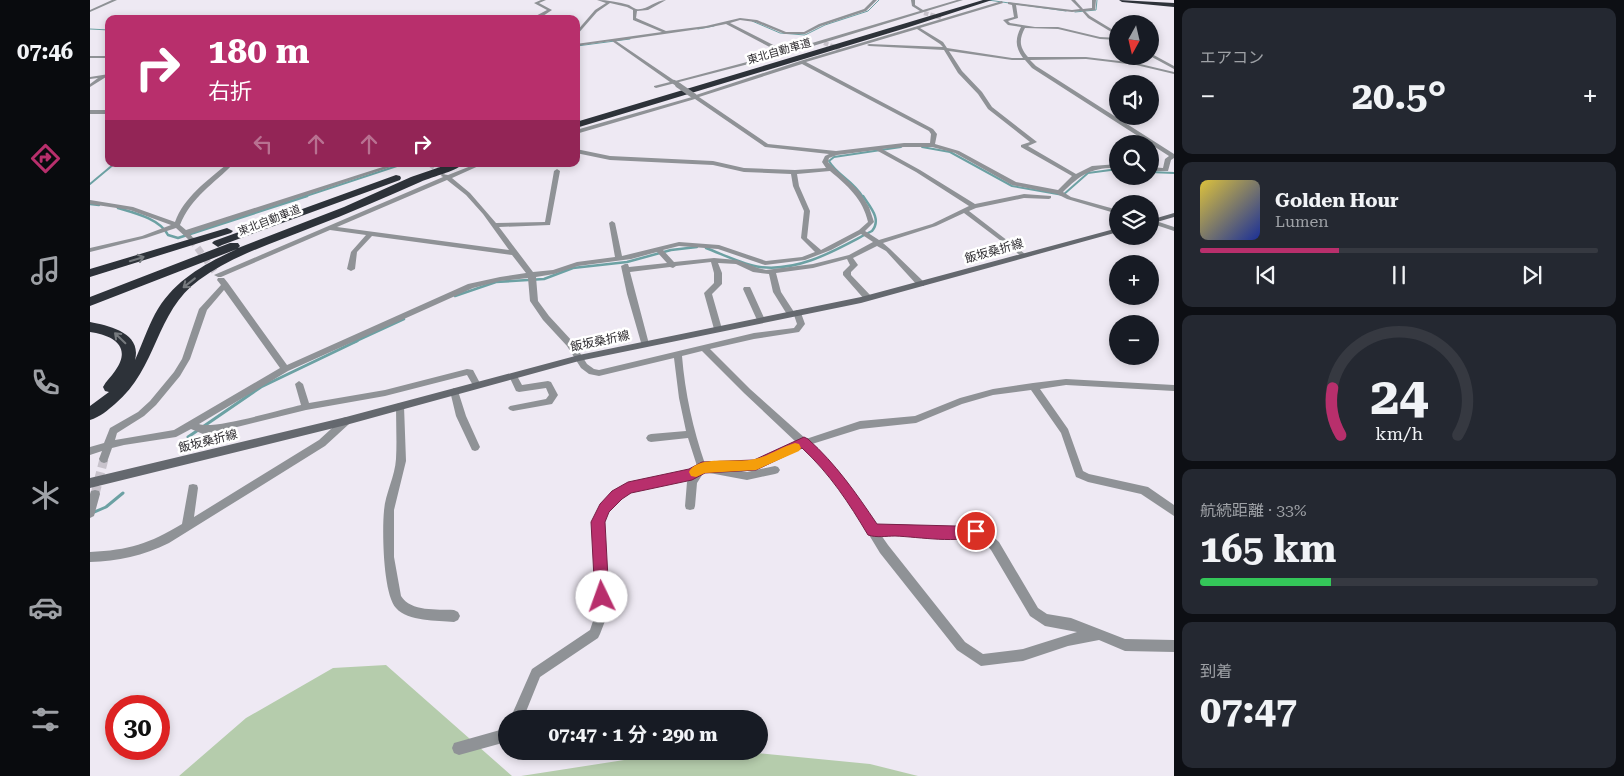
<!DOCTYPE html>
<html lang="ja">
<head>
<meta charset="utf-8">
<style>
	:root { --surface:#171b24; --page:#242831; --text:#f1f3f6; --muted:#9ea1a6; --line:#363941; --accent:#b82f6c }
	body { margin:0; font-family:"Roboto Serif","Noto Sans JP",serif; background:var(--page); color:var(--text); height:100vh; display:flex; flex-direction:column; font-size:19px; white-space:nowrap }
	* { box-sizing:border-box; margin:0 }
	p { font-size:16px; color:var(--muted) }
	.icon { flex:none; width:28px; height:28px; fill:none; stroke:currentColor; stroke-width:2; stroke-linecap:round; stroke-linejoin:round }
	.map { position:relative; flex:1; overflow:hidden }
	.side { display:flex; flex-direction:column; gap:8px; padding:8px; background:#0d0f14; width:450px }
	.side>* { flex:none }
	.guide { position:absolute; left:15px; top:15px; width:475px; height:152px; border-radius:10px; box-shadow:0 2px 8px #0003; background:#b82f6c; color:#fff; overflow:hidden }
	.needle { width:32px; rotate:188deg }
	.buttons { position:absolute; left:1019px; top:15px; display:grid; gap:10px }
	.buttons a { display:grid; place-items:center; width:50px; height:50px; border-radius:50%; background:var(--surface); box-shadow:0 2px 8px #0003; font-size:25px }
	.speed { position:absolute; left:15px; top:695px; display:flex; gap:10px; font-size:25px; font-weight:700; text-align:center }
	.speed>* { display:grid; place-content:center; width:65px; height:65px; border-radius:50%; background:var(--surface); box-shadow:0 2px 8px #0003; line-height:1 }
	.speed .limit { border:8px solid #d22; background:#fff; color:#111 }
	.pin { position:absolute; display:grid; place-items:center; width:42px; height:42px; color:#fff; margin:-21px; border:2px solid #fff; border-radius:50%; box-shadow:0 1px 5px #0007 }
	.me { position:absolute; width:55px; margin:-28px; rotate:357deg; stroke-linejoin:round; filter:drop-shadow(0 0 4px #0008) }
	.turn { display:flex; align-items:center; gap:18px; height:105px; padding:0 20px; font-size:22px }
	.turn .icon { width:65px; height:65px; stroke-width:2.5 }
	.turn b { display:block; font-size:35px; line-height:42px }
	.lanes { display:flex; align-items:center; height:48px; padding:0 20px; background:#0003; justify-content:center; gap:25px; direction:ltr }
	.lanes .off { opacity:.35 }
	.big { font-size:38px; font-weight:700; line-height:1.1 }
	.side .card { flex:1; display:flex; flex-direction:column; justify-content:center; gap:8px; min-width:0; padding:0 18px; border-radius:10px; background:var(--page) }
	.side .dial { align-items:center; gap:0 }
	.dial svg { height:130px; overflow:visible; fill:none; stroke:var(--line); stroke-width:7; stroke-linecap:round; text-anchor:middle }
	.dial text { fill:var(--text); stroke:none }
	.song { display:flex; align-items:center; gap:15px }
	.cover { width:60px; height:60px; border-radius:8px; background:linear-gradient(135deg,hsl(50 70% 55%),hsl(230 70% 35%)) }
	.played { height:5px; border-radius:2px; background:linear-gradient(90deg,var(--accent) 35%,var(--line) 35%) }
	.keys { display:flex; justify-content:space-around; direction:ltr }
	.heat { display:flex; justify-content:space-between; align-items:center; font-size:28px; direction:ltr }
	.charge { height:8px; border-radius:4px; background:linear-gradient(90deg,#34c759 33%,var(--line) 0) }
	.trip { position:absolute; left:408px; top:710px; width:270px; height:50px; border-radius:25px; background:var(--surface); box-shadow:0 2px 8px #0003; font-weight:700; line-height:50px; text-align:center }
	main { display:flex; flex:1; min-height:0 }
	.dock { display:flex; flex-direction:column; width:90px; justify-content:space-around; align-items:center; background:#090b0e; color:var(--muted) }
	.dock .icon { width:35px; height:35px }
	.dock .active { color:var(--accent) }
	.dock b { font-size:22px; color:var(--text) }
	.map>svg:first-child { display:block }
	.green { fill:#b5ccac }
	.lines { fill:none; stroke-linecap:round; stroke-linejoin:round }
	.stream-far3 { stroke:#6ca1a3; stroke-width:1 }
	.stream-far2 { stroke:#6ca1a3; stroke-width:2 }
	.stream-far1 { stroke:#6ca1a3; stroke-width:2.5 }
	.stream { stroke:#6ca1a3; stroke-width:3 }
	.street-tunnel-far3 { stroke:#c8c3cc; stroke-width:4.5; stroke-dasharray:4.5 2; stroke-linecap:butt }
	.street-tunnel-far2 { stroke:#c8c3cc; stroke-width:5.5; stroke-dasharray:5.5 2.5; stroke-linecap:butt }
	.street-tunnel-far1 { stroke:#c8c3cc; stroke-width:7; stroke-dasharray:7 4; stroke-linecap:butt }
	.street-tunnel { stroke:#c8c3cc; stroke-width:9; stroke-dasharray:9 4.5; stroke-linecap:butt }
	.street { fill:#8f9296; fill-rule:evenodd }
	.secondary { fill:#64686e; fill-rule:evenodd }
	.highway { fill:#2d3239; fill-rule:evenodd }
	.street-bridge-far1 { stroke:#8f9296; stroke-width:4.5 }
	.street-bridge { stroke:#8f9296; stroke-width:5.5 }
	.oneway { stroke:#767a7e }
	.route { fill:#b82f6c; stroke:#781f46 }
	.slow { fill:#f59e0b }
	.labels { text-anchor:middle; stroke-width:5; stroke-linejoin:round; paint-order:stroke }
	.far-street-label { font-size:11px; fill:#2f2d31; stroke:#fff }
	.street-label { font-size:12px; fill:#2f2d31; stroke:#fff }
</style>
</head>
<body>
<main>
<nav class="dock">
<b>07:46</b>
<svg class="icon active" aria-label="directions" viewBox="0 0 24 24"><path d="M12 3l9 9-9 9-9-9zM9 14v-3h6M13 9l2 2-2 2"/></svg>
<svg class="icon" aria-label="music" viewBox="0 0 24 24"><path d="M9 18V5l10-2v13"/><circle cx="6" cy="18" r="3"/><circle cx="16" cy="16" r="3"/></svg>
<svg class="icon" aria-label="phone" viewBox="0 0 24 24"><path d="M5 4h4l2 5-3 2q2 4 5 5l2-3 5 2v4C11 20 4 13 5 4z"/></svg>
<svg class="icon" aria-label="climate" viewBox="0 0 24 24"><path d="M12 3v18M4 7l16 10M4 17L20 7"/></svg>
<svg class="icon" aria-label="car" viewBox="0 0 24 24"><path d="M5 17H2v-5l4-1 3-4h7l3 4 3 1v5h-3M9 17h6M6 11h13"/><circle cx="7" cy="17" r="2"/><circle cx="17" cy="17" r="2"/></svg>
<svg class="icon" aria-label="filters" viewBox="0 0 24 24"><path d="M4 7h16M4 17h16"/><circle cx="9" cy="7" r="2"/><circle cx="15" cy="17" r="2"/></svg>
</nav>
<div class="map">
<svg width="1084" height="776" viewBox="0 0 1084 776">
	<rect width="100%" height="100%" fill="#eee9f3"/>
	<path class="green" d="M296,665l126,111h-333l67,-58 87,-50z
		M592,751h53l135,13 48,12h-397z"/>
	<g class="lines">
		<path class="stream-far3" d="M898,0l78,11
			M985,12l21,-2 1,-10
			M662,21l28,12 25,2 20,-10 43,-14 11,-11
			M0,29l19,1
			M608,29l16,-3
			M487,46l53,-7"/>
		<path class="stream-far2" d="M832,147l28,5 62,34 51,9 25,-22 30,-4
			M1060,172l24,1
			M0,184l24,-20
			M213,197l100,-33
			M773,197c-10,-17 -26,-22 -34,-36l5,-4 67,-10"/>
		<path class="stream-far1" d="M0,204l9,1
			M28,208c17,5 42,11 50,27l10,3 129,-42
			M616,248c16,6 38,17 54,19 41,5 77,-18 112,-36 10,-12 -2,-24 -9,-35
			M365,296l41,-14 48,-3 29,-11 54,-6 44,-12 26,-3
			M264,342l50,-23"/>
		<path class="stream" d="M98,437l73,-50 96,-46
			M0,514l16,-7 17,-14"/>
		<path class="street-tunnel-far3" d="M834,13l18,5
			M734,43l16,6"/>
		<path class="street-tunnel-far2" d="M340,164l14,11"/>
		<path class="street-tunnel-far1" d="M101,239l24,33"/>
		<path class="street-tunnel" d="M5,494l9,-35"/>
		<path class="street" d="M22,0h5l-27,12v-2z
			M451,0h5l-7,3 13,7 -12,8 -10,1 17,-9 -13,-7z
			M507,0c10,0 22,2 32,5 2,1 4,3 7,4 11,2 19,-9 30,-9l-18,10 -11,1 -1,7 30,13 40,-5 34,-8 17,2 29,12h18l15,-8 45,-15 9,-9h4l-11,11 -45,15 -16,8h-20l-30,-12 -15,-2 -10,3 55,28 135,-40 -8,-5 -1,-6h4v5l8,5 34,-10h6l-176,54 -131,34 -2,-1v-1l16,-4 -58,-41 -36,5v-2l86,-12 -29,-12v-10l-6,-3 -17,-4 -13,9 -21,24v-4l19,-22 11,-7zM636,24l55,29 -106,28 -59,-40 90,-13z
			M981,0h4l8,9 9,-1v-8h4l-1,10 -10,1 5,5 28,17v3l-30,-18 -6,-7 -10,1 -56,-7 2,13 -10,3 2,2 25,4h23l42,10 18,1v2l-18,-1 -42,-10 -33,-1c-6,11 -6,19 3,29h58l50,6 38,9v2l-38,-9 -50,-6 -56,1 6,6 138,88v4l-3,2 -3,11h-18v-4l13,1 2,-9 4,-3 -137,-88 -7,-8h-13l-63,-9 13,20 20,21 10,15 45,35 -9,4 48,28 16,-8 26,-2v4c-26,-1 -37,6 -55,24l8,5 47,13v4l-51,-15 -10,-5 -45,-9 -57,-32 -23,-6h-28l-22,2 38,21 55,34 49,-10 27,2v2l-2,1 -25,-1 -48,10 -7,3 56,43v2h-4l-57,-43 -28,13 -53,17 7,6 34,33v4h-6l-32,-35 -9,-5 -24,12 5,7 -7,7v3l20,21 1,2 -1,2h-6l-22,-25v-3l7,-7 -3,-6 -34,9 -37,5 5,19 13,20 3,-2 4,3 4,11 -6,8 -45,7 -44,10 40,40 56,50 54,-18 55,-5 45,-18 33,-9 40,-6 33,-4 108,6v6l-108,-6 -26,4 28,40 15,42 6,3 59,13 26,18v11l-33,-22 -53,-12 -12,-5 -15,-44 -30,-43 -38,5 -31,9 -46,19 -56,6 -48,15c28,25 44,51 64,82l16,-2 65,3 19,-1 12,6 11,10 39,66 9,6 24,4 54,21 49,1v12l-49,-1 -26,-11 -31,6 -45,15 -42,5 -24,-16 -77,-97 -37,-61 -21,-27 -19,-17 -47,21 -20,1 11,2 28,-6 3,1 2,3 -2,3 -3,1 -28,6 -43,-8 -7,11 -2,23 -1,3 -4,1 -4,-1 -1,-3 2,-24 2,-3c-34,7 -70,7 -86,43l5,75 -3,24 -5,13 -2,4 -58,39 -17,42h-13l22,-50 58,-39 3,-9 3,-24 -3,-75 7,-17 13,-13 11,-7 66,-15 7,-4 -9,-28 -37,4 -3,-1 -2,-3 2,-3 3,-1 35,-3 -7,-33 -5,-40 -75,18 -10,-2 -8,-6 -14,-22 -24,-26 -13,-19 -2,-23 -28,3 -27,7 -185,83 -89,53c13,6 84,-15 102,-19l-6,-21 4,-3 4,3 6,19 76,-13 82,-21 6,1 8,15 -1,2h-6l-7,-12 -82,21 -79,14 -85,21 -18,3 -12,-5 -15,8 -52,8 -12,3 -5,14 -3,1 -3,-1 -2,-3 3,-8 -12,4v-8l14,-4 6,-15 28,-16 12,-11 24,-29 8,-13 17,-50 22,-24 -4,-5 1,-2h6l4,5 59,82 181,-81 32,-7 26,-4 -14,-18 -140,-19 -15,16 -2,17 -4,2 -4,-2 4,-17 15,-17 -36,-5 -109,47h-3l-4,-2 229,-98 -2,-2 1,-1 6,1 28,-11h7l-31,14 18,15 26,30 49,-1 9,-51 3,-2 3,2 -10,54 -51,2 34,45 20,-2 24,-8 38,-5 -6,-34 3,-2 3,2 7,33 57,-14 40,3 47,16 36,-4 13,-5 -14,-14 3,-27 -11,-25 -2,-12 -47,-2 -31,-7 -103,-5 -34,-7v-4l34,7 103,5 31,7 51,2 31,-2 -4,-6 3,-6 4,-2 -64,-7 -70,-48 -119,35v-4l116,-33v-2h4l104,-34 202,-60 1,2 -83,25 23,14 4,6 65,10h11c-8,-11 -8,-19 -2,-31l-13,-2 -5,-5 11,-3 -2,-12 -4,-1v-2l64,8 8,-1zM827,29l23,15 3,3 -74,-3 -2,1 2,1 75,4 14,23 20,21 10,15 42,33 -9,3v2l51,29 -14,14 -42,-8 -57,-31 -24,-7 2,-10 -4,-5 -127,-67zM712,64l127,67 2,3 -1,9h-26l-68,8 -68,-7 -69,-47zM786,150l40,22 53,34 -37,18 -53,16 -14,-9 9,-9 -5,-15 -10,-16 -31,-29 1,-4 8,-3zM740,171c17,14 33,28 38,51l-9,8 -38,20 -14,-12 3,-27 -11,-25 -2,-12zM357,180l19,15 17,19 26,36 -172,-23zM771,234l12,8 -24,13 -36,9 -47,6 -8,-2 -21,-8 -23,-2 -40,4 -11,-12 16,-4 39,3 47,16 40,-5 26,-10zM567,252l10,11 -38,4 -1,-3h-3l-4,2 6,28 15,52h6l1,-2 -19,-72 40,-5 3,1 3,-2 35,-4 3,11v10l-10,10 10,36 4,3 4,-3 -10,-35 10,-10v-11l-4,-10 18,1 17,8 16,2 4,18 15,24 6,-1 3,9 -3,4 -40,5 -155,37 -5,-1 -7,-5 -14,-22 -24,-26 -11,-15 -2,-24 18,-3 24,-8 53,-7zM134,290l56,78 -106,62 -59,10 2,-7 27,-17 12,-11 24,-29 10,-17 17,-49zM612,351l42,42 53,50 -42,18 -50,3c-12,-35 -20,-71 -23,-108zM802,534l65,3 18,-1 5,2 11,12 39,66 15,10 32,6 -54,17 -40,5 -18,-12 -77,-97 -7,-10z
			M1060,53l24,13v3l-24,-13z
			M0,56h19v2h-19z
			M19,74v2l-3,1 -16,10v-3l8,-6 -8,1v-2z
			M0,110h19v4h-19z
			M137,164h6c-19,20 -42,33 -53,61l6,5 206,-66h8l-210,70 4,5 -1,1h-4l-13,-12 -30,10 -56,14v-4l52,-12 29,-11 -41,-15 -40,-6v-4l43,7 42,15c9,-25 32,-41 52,-58z
			M1060,219l24,8v4l-24,-8z
			M654,287h6l1,2 14,31 -1,2h-6l-1,-2 -14,-31z
			M423,373l3,1 6,11 26,-4 3,1 7,13 -6,9 -39,7 -3,-1 -2,-2 2,-2 36,-7 3,-4 -3,-7 -27,4 -3,-1 -7,-15z
			M364,388l4,3 8,25 14,31 -2,3 -3,1 -3,-1 -16,-34 -6,-25z
			M310,403l3,1 1,2 2,55 -12,49v47l7,39c10,16 36,13 53,14l4,2 2,4 -2,4 -4,2c-17,-2 -46,0 -58,-14 -13,-14 -14,-77 -12,-97 1,-17 11,-34 12,-52 1,-17 0,-35 0,-53l1,-2z
			M256,417l3,1 2,3 -2,3 -24,22 -156,97c-26,13 -51,18 -79,19v-10c39,-2 59,-8 92,-28l7,-39 4,-1 4,1 1,3 -4,29 125,-77 24,-22z
			M5,490l4,1 1,3 -6,22 -4,2v-24l1,-3z
			M416,727v15l-47,13 -5,-2 -2,-5 2,-5 46,-13z"/>
		<path class="secondary" d="M1084,213v4l-24,7v-4z
			M1028,228v4l-257,71 -282,58 -233,64 -256,63v-10l256,-61 233,-62 282,-58z"/>
		<path class="highway" d="M893,0h9l-86,28 -330,100v-6z
			M1029,0l55,3v4l-52,-5z
			M359,164h14c-8,8 -33,13 -45,19 -35,15 -70,31 -105,44 -39,16 -80,28 -114,53 -44,32 -41,88 -84,124 -7,6 -15,13 -25,16v-14l19,-14 -4,-1 -2,-4c3,-6 8,-10 12,-16 18,-25 -3,-36 -25,-39v-10c20,4 52,11 45,38 7,-15 12,-31 20,-46 18,-33 49,-50 82,-65l-147,57v-9l140,-54h8l2,3 -2,2 106,-41 67,-30z
			M306,175l4,1 1,2 -1,2 -178,65 -4,2 -6,-4 2,-2z
			M137,228l6,3 -2,2 -141,44v-8z"/>
		<path class="street-bridge-far1" d="M584,82l6,4"/>
		<path class="street-bridge" d="M588,85l16,11"/>
	</g>
	<defs><path id="oneway-shaft" d="M-6 0H5M1.5-3L5.5 0L1.5 3" fill="none" stroke-width="1.6" stroke-linecap="round" stroke-linejoin="round" transform="scale(1.25)"/></defs>
	<g class="oneway">
		<use href="#oneway-shaft" transform="translate(47 259) rotate(-17)"/>
		<use href="#oneway-shaft" transform="translate(99 283) rotate(142)"/>
		<use href="#oneway-shaft" transform="translate(30 338) rotate(-136)"/>
	</g>
	<path class="route" d="M714,437l4,2c28,25 48,54 69,85l79,2 20,-1 5,1 2,5 -2,4c-23,9 -61,2 -86,1 -9,0 -18,2 -27,-1 -19,-32 -38,-61 -66,-87l-46,22 -51,3 -13,7 -61,13 -9,6 -13,13 -4,10 4,75 -2,5 -5,2 -5,-2 -2,-5 -4,-75 9,-18 12,-13 16,-9 61,-13 13,-7 52,-2z"/>
	<path class="slow" d="M705,443l4,1 2,4 -2,3 -43,19 -51,3 -9,4 -5,-1 -2,-4c9,-18 50,-8 66,-13 14,-3 26,-12 40,-16z"/>
	<g class="labels">
		<g class="far-street-label">
			<text transform="translate(689 51) rotate(-16)" y="4">東北自動車道</text>
			<text transform="translate(179 220) rotate(-21)" y="4">東北自動車道</text>
		</g>
		<g class="street-label">
			<text transform="translate(904 251) rotate(-16)" y="4">飯坂桑折線</text>
			<text transform="translate(510 341) rotate(-12)" y="4">飯坂桑折線</text>
			<text transform="translate(118 441) rotate(-14)" y="4">飯坂桑折線</text>
		</g>
	</g>
</svg>
<div class="buttons">
<a><svg class="needle" viewBox="-14 -14 28 28"><path d="M0-13l5 13h-10z" fill="#e53935"/><path d="M0 13l5-13h-10z" fill="#9ea1a6"/></svg></a>
<a><svg class="icon" aria-label="sound" viewBox="0 0 24 24"><path d="M4 9h4l5-4v14l-5-4H4zM17 9q2 3 0 6"/></svg></a>
<a><svg class="icon" aria-label="search" viewBox="0 0 24 24"><circle cx="10" cy="10" r="6"/><path d="M15 15l6 6"/></svg></a>
<a><svg class="icon" aria-label="layers" viewBox="0 0 24 24"><path d="M12 4l9 5-9 5-9-5zM3 14l9 5 9-5"/></svg></a>
<a>+</a>
<a>−</a>
</div>
<div class="speed"><div class="limit">30</div></div>
<div class="pin" style="left:886px;top:531px;background:#d93025"><svg class="icon" aria-label="arrive" viewBox="0 0 24 24"><path d="M6 21V4h12l-3 4 3 4H6"/></svg></div>
<svg class="me" style="left:512px;top:597px" viewBox="-20 -20 40 40"><circle r="19" fill="#fff"/><path d="M0-13L10 11 0 6-10 11z" fill="#b82f6c"/></svg>
<div class="trip">07:47 · 1 分 · 290 m</div>
<div class="guide">
<div class="turn"><svg class="icon" aria-label="right" viewBox="0 0 24 24"><path d="M7 20v-9h11M14 6l5 5-5 5"/></svg><div><b>180 m</b>右折</div></div>
<div class="lanes"><svg class="icon off" aria-label="left" viewBox="0 0 24 24"><path d="M17 20v-9H6M10 6l-5 5 5 5"/></svg><svg class="icon off" aria-label="ahead" viewBox="0 0 24 24"><path d="M12 20V5M6 11l6-6 6 6"/></svg><svg class="icon off" aria-label="ahead" viewBox="0 0 24 24"><path d="M12 20V5M6 11l6-6 6 6"/></svg><svg class="icon" aria-label="right" viewBox="0 0 24 24"><path d="M7 20v-9h11M14 6l5 5-5 5"/></svg></div>
</div>
</div>
<section class="side">
<div class="card"><p>エアコン</p>
<div class="heat"><a>−</a><b class="big">20.5°</b><a>+</a></div>
</div>
<div class="card">
<div class="song"><i class="cover"></i><div><b>Golden Hour</b><p>Lumen</p></div></div>
<div class="played"></div>
<div class="keys"><svg class="icon" aria-label="previous" viewBox="0 0 24 24"><path d="M18 5L8 12l10 7zM5 5v14"/></svg><svg class="icon" aria-label="pause" viewBox="0 0 24 24"><path d="M8 5v14M16 5v14"/></svg><svg class="icon" aria-label="next" viewBox="0 0 24 24"><path d="M6 5l10 7-10 7zM19 5v14"/></svg></div>
</div>
<div class="card dial"><svg viewBox="0 0 100 80">
<path d="M14 69A42 42 0 1 1 86 69"/>
<path d="M14 69A42 42 0 0 1 9 40" stroke="#b82f6c"/>
<text x="50" y="56" font-size="32" font-weight="700">24</text>
<text x="50" y="72" font-size="11">km/h</text>
</svg></div>
<div class="card"><p>航続距離 · 33%</p><b class="big">165 km</b><div class="charge"></div></div>
<div class="card"><p>到着</p><b class="big">07:47</b></div>
</section>
</main>
</body>
</html>
